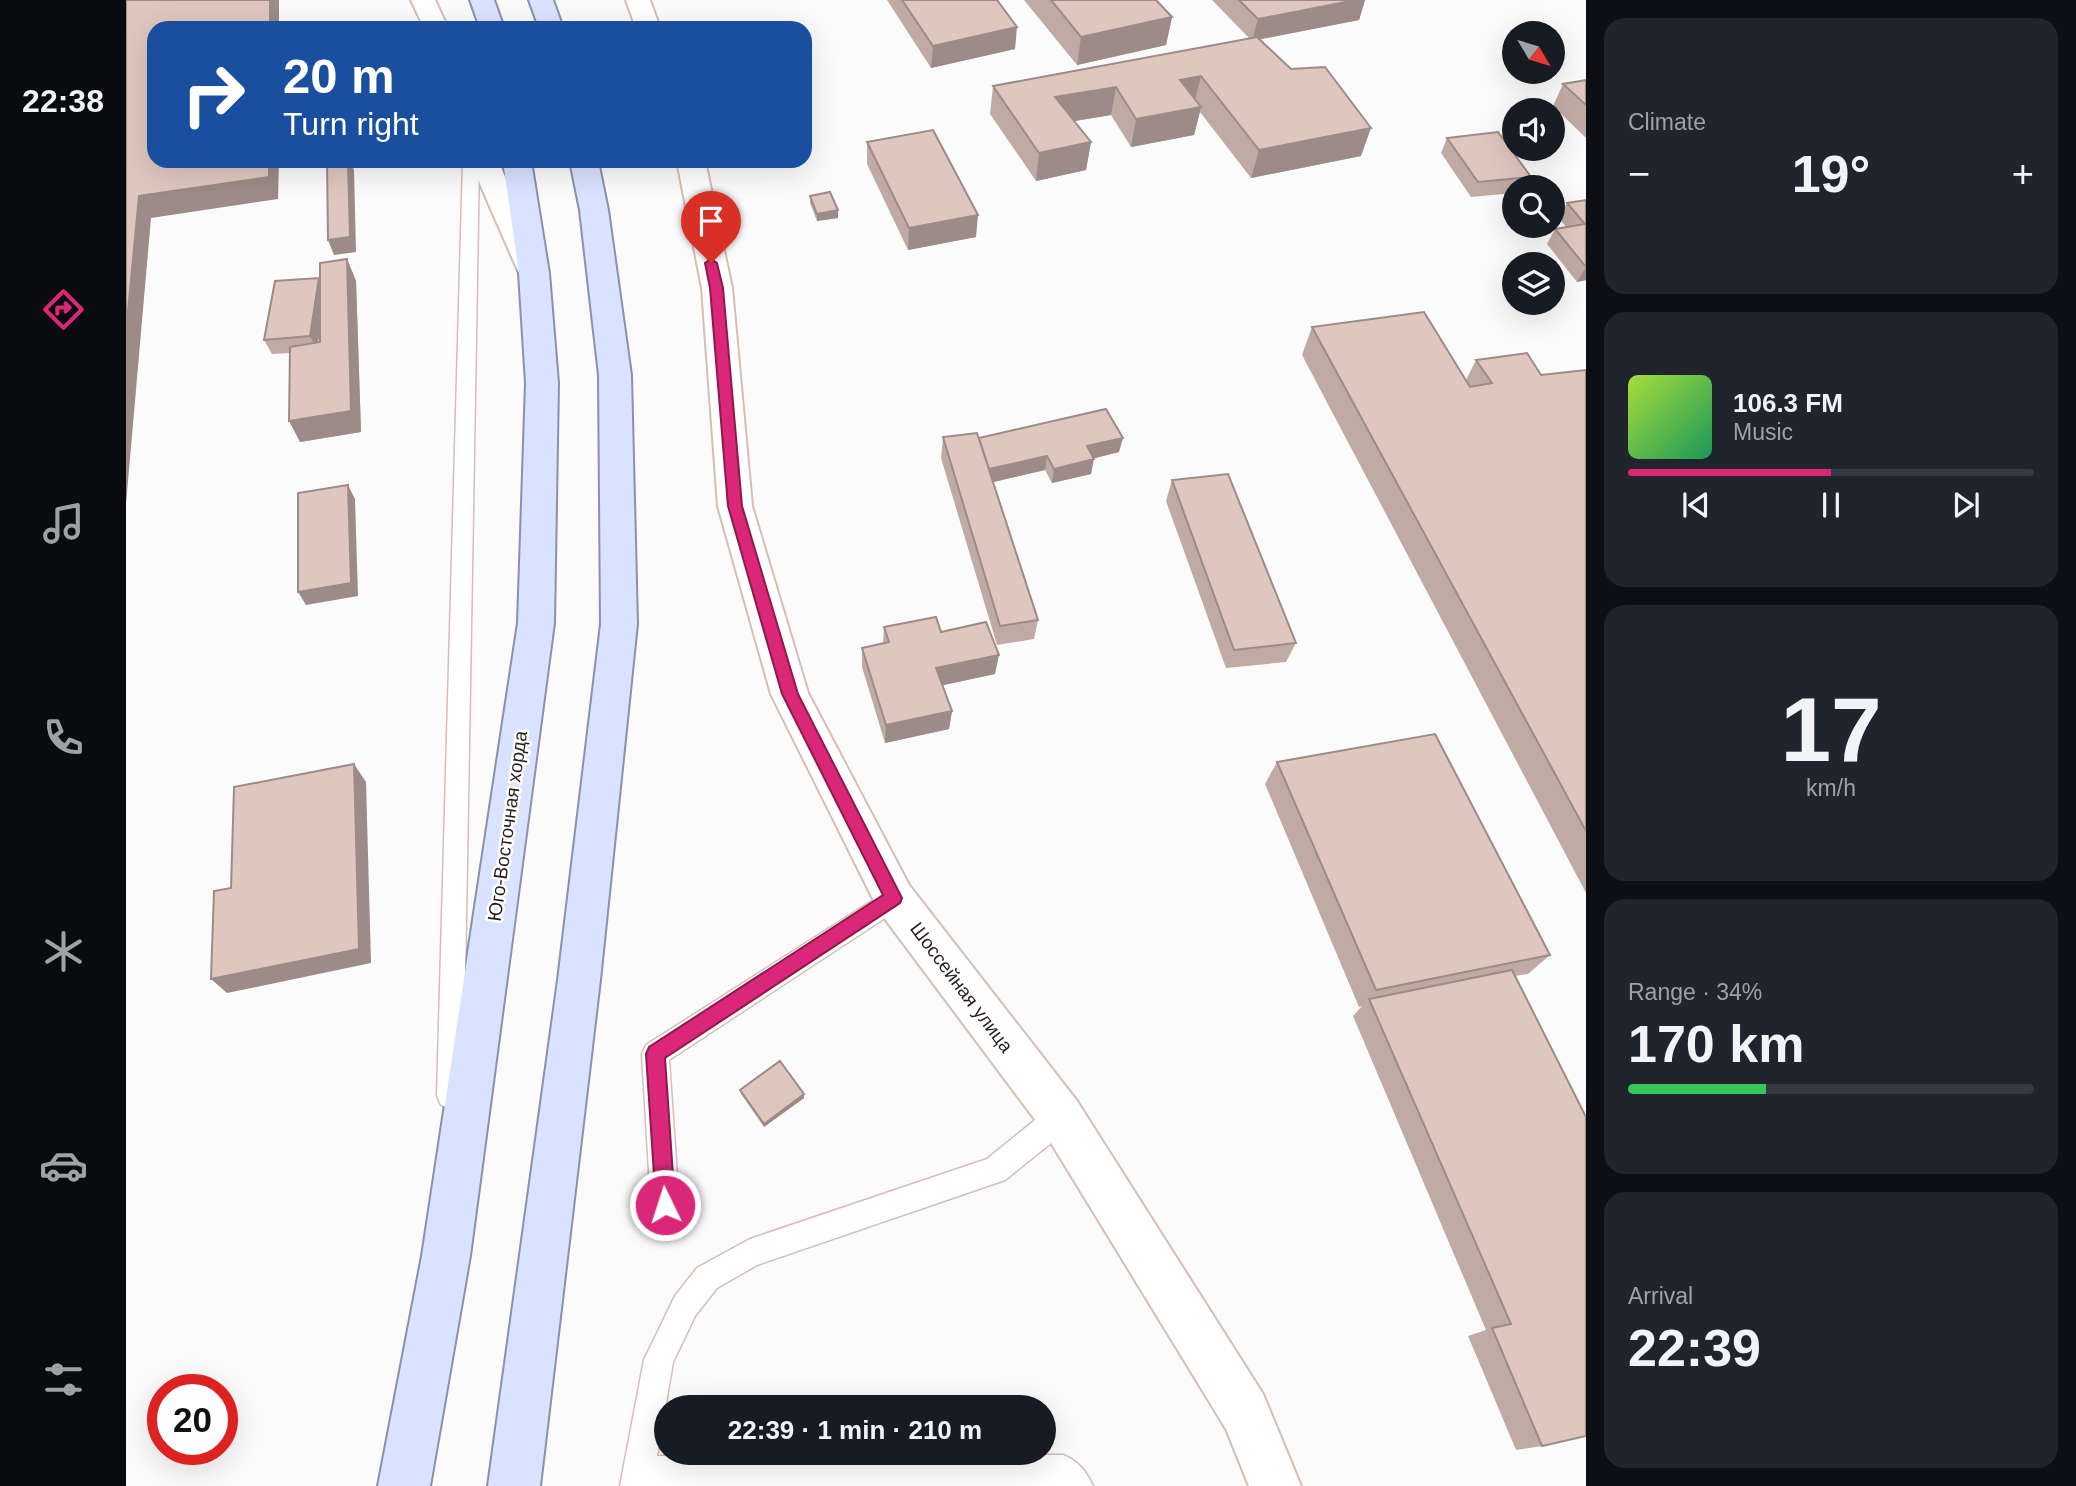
<!DOCTYPE html>
<html lang="en">
<head>
<meta charset="utf-8">
<style>
	:root { --surface:#171b24; --page:#20242c; --text:#f1f3f6; --muted:#9ea1a6; --line:#363941; --accent:#db2777 }
	body { margin:0; font-family:Arial,sans-serif; background:var(--page); color:var(--text); height:100vh; display:flex; flex-direction:column; font-size:26px; white-space:nowrap }
	* { box-sizing:border-box; margin:0 }
	p { font-size:23px; color:var(--muted) }
	.icon { flex:none; width:38px; height:38px; fill:none; stroke:currentColor; stroke-width:2; stroke-linecap:round; stroke-linejoin:round }
	.map { position:relative; flex:1; overflow:hidden }
	.side { display:flex; flex-direction:column; gap:18px; padding:18px; background:#0d0f14; width:490px }
	.side>* { flex:none }
	.top-card { position:absolute; left:21px; top:21px; width:665px; height:147px; border-radius:21px; box-shadow:0 7px 28px #0002; background:#1a4fa0; color:#fff; overflow:hidden }
	.needle { width:46px; rotate:128deg }
	.fabs { position:absolute; left:1376px; top:21px; display:grid; gap:14px }
	.fabs a { display:grid; place-items:center; width:63px; height:63px; border-radius:50%; background:var(--surface); box-shadow:0 7px 28px #0002; font-size:35px }
	.speed { position:absolute; left:21px; top:1374px; display:flex; gap:14px; font-size:35px; font-weight:700; text-align:center }
	.speed>* { display:grid; place-content:center; width:91px; height:91px; border-radius:50%; background:var(--surface); box-shadow:0 7px 28px #0002; line-height:1 }
	.speed .limit { border:10px solid #d22; background:#fff; color:#111 }
	.pin { position:absolute; display:grid; place-items:center; width:60px; height:60px; color:#fff; margin:-72px -30px; border-radius:50% 50% 50% 0; rotate:-45deg; box-shadow:0 0 7px #0007 }
	.pin .icon { rotate:45deg }
	.me { position:absolute; width:77px; margin:-38px; rotate:356deg; stroke-linejoin:round; filter:drop-shadow(0 0 5px #0008) }
	.turn { display:flex; align-items:center; gap:24px; height:147px; padding:0 21px; font-size:32px }
	.turn .icon { width:91px; height:91px; stroke-width:2.5 }
	.turn b { display:block; font-size:49px; line-height:60px }
	.big { font-size:52px; font-weight:800; line-height:1.1 }
	.side .widget { flex:1; display:flex; flex-direction:column; justify-content:center; gap:10px; min-width:0; padding:0 24px; border-radius:21px; background:var(--page) }
	.side .dial { align-items:center; gap:0 }
	.dial b { font-size:91px; line-height:1 }
	.song { display:flex; align-items:center; gap:21px }
	.cover { width:84px; height:84px; border-radius:10px; background:linear-gradient(135deg,hsl(80 70% 55%),hsl(150 70% 35%)) }
	.played { height:7px; border-radius:4px; background:linear-gradient(90deg,var(--accent) 50%,var(--line) 50%) }
	.keys { display:flex; justify-content:space-around; direction:ltr }
	.heat { display:flex; justify-content:space-between; align-items:center; font-size:38px; direction:ltr }
	.charge { height:10px; border-radius:5px; background:linear-gradient(90deg,#34c759 34%,var(--line) 0) }
	.trip { position:absolute; left:528px; top:1395px; width:402px; height:70px; border-radius:35px; background:var(--surface); box-shadow:0 7px 28px #0002; font-weight:800; line-height:70px; text-align:center }
	main { display:flex; flex:1; min-height:0 }
	.dock { display:flex; flex-direction:column; width:126px; justify-content:space-around; align-items:center; background:#090b0e; color:var(--muted) }
	.dock .icon { width:49px; height:49px }
	.dock .on { color:var(--accent) }
	.dock b { font-size:32px; color:var(--text) }
	.map>svg:first-child { display:block }
	.lines { fill:none; stroke-linecap:round; stroke-linejoin:round }
	.lane-casing { stroke:#d6beb6; stroke-width:3 }
	.secondary-casing { stroke:#d6beb6; stroke-width:4 }
	.primary-casing { stroke:#8a90ae; stroke-width:4 }
	.lane { fill:#fff; fill-rule:evenodd }
	.secondary { fill:#fff; fill-rule:evenodd }
	.primary { fill:#d9e2fe; fill-rule:evenodd }
	.wall { fill:#c0aba4; fill-rule:evenodd }
	.shaded-wall { fill:#9c8b86 }
	.building { fill:#dfc7bf; stroke:#9c8b86; stroke-width:2 }
	.route { fill:#db2777; stroke:#8e194d; stroke-width:2 }
	.labels { text-anchor:middle; stroke-width:5; stroke-linejoin:round; paint-order:stroke }
	.street-label { font-size:19px; fill:#271e1b; stroke:#fff }
</style>
</head>
<body>
<main>
<nav class="dock">
<b>22:38</b>
<svg class="icon on" aria-label="directions" viewBox="0 0 24 24"><path d="M12 3l9 9-9 9-9-9zM9 14v-3h6M13 9l2 2-2 2"/></svg>
<svg class="icon" aria-label="music" viewBox="0 0 24 24"><path d="M9 18V5l10-2v13"/><circle cx="6" cy="18" r="3"/><circle cx="16" cy="16" r="3"/></svg>
<svg class="icon" aria-label="phone" viewBox="0 0 24 24"><path d="M5 4h4l2 5-3 2q2 4 5 5l2-3 5 2v4C11 20 4 13 5 4z"/></svg>
<svg class="icon" aria-label="climate" viewBox="0 0 24 24"><path d="M12 3v18M4 7l16 10M4 17L20 7"/></svg>
<svg class="icon" aria-label="car" viewBox="0 0 24 24"><path d="M5 17H2v-5l4-1 3-4h7l3 4 3 1v5h-3M9 17h6M6 11h13"/><circle cx="7" cy="17" r="2"/><circle cx="17" cy="17" r="2"/></svg>
<svg class="icon" aria-label="filters" viewBox="0 0 24 24"><path d="M4 7h16M4 17h16"/><circle cx="9" cy="7" r="2"/><circle cx="15" cy="17" r="2"/></svg>
</nav>
<div class="map">
<svg width="1460" height="1486" viewBox="0 0 1460 1486">
	<rect width="100%" height="100%" fill="#fbfbfb"/>
	<g class="lines">
		<g class="lane-casing">
			<path id="lane" d="M337,161h16l-16,935 -4,9 -9,4 -9,-4 -4,-9z
				M768,887l9,3 3,8 -3,8 -234,154 10,145 -4,10 -10,4 -10,-4 -4,-10 -9,-151 4,-9z
				M935,1104l10,3 3,10 -3,10 -66,53 -248,85 -40,23 -22,28 -22,46 -16,94 406,-1c15,6 23,16 30,31h-473l24,-126 31,-64 22,-28 53,-29 237,-80 64,-52z"/>
		</g>
		<g class="secondary-casing">
			<path id="secondary" d="M285,0h24l13,28h-24z
				M500,0h24l10,28h-24z
				M344,161h28l50,110 -5,7 -10,3 -10,-3 -5,-7z
				M551,161h28l27,127 20,218 56,187 101,192 168,216 186,293 38,92h-52l-23,-57 -181,-296 -166,-222 -108,-217 -53,-188 -16,-218z"/>
		</g>
		<g class="primary-casing">
			<path id="primary" d="M344,0h24l10,28h-24z
				M403,0h24l10,28h-24z
				M377,161h28l18,112 9,110 -4,240 -84,633 -40,230h-52l44,-230 96,-633 8,-240 -7,-110z
				M444,161h28l10,49 23,165 6,249 -37,356 -60,506h-52l70,-506 43,-356 -2,-249 -19,-165z"/>
		</g>
		<use href="#lane" class="lane"/>
		<use href="#secondary" class="secondary"/>
		<use href="#primary" class="primary"/>
	</g>
	<path class="wall" d="M761,0h110l18,49 -84,19z
		M898,0h132l16,17 -6,28 -89,20z
		M1086,0h153l-6,20 -99,19 101,117 -110,22 -51,-66 -6,23 -63,12 -20,-32 -37,6 17,21 -5,28 -50,11 -46,-67 3,-28 256,-48z
		M1460,80v58l-33,-32 10,-22z
		M1321,138l84,39 -5,10h-12v6l-43,4 -30,-44z
		M741,142l109,95 -68,13 -41,-86z
		M684,196l28,14v8l-21,3 -7,-18z
		M1460,200v80l-9,2 -30,-38 8,-15 11,-2 -7,-9 8,-15z
		M221,259l9,22 5,151 -61,10 -10,-89 -18,1 -8,-14 56,-59zM194,327v15h-2z
		M1186,327l154,53 10,-20 65,15 45,-5v523l-284,-538z
		M817,437l36,2 140,13 -26,6 -2,16 -39,9 -7,-13 -52,12 45,138 -4,19 -37,6 -56,-187z
		M1046,480l124,163 -10,19 -60,6 -60,-167z
		M758,627l57,5 54,42 -53,11 10,26 -3,18 -64,14 -23,-76v-19l21,-5z
		M1151,762l273,193 -22,19 -13,2 27,470 -26,4 -48,-114 18,-6 -133,-314 9,-10 -3,1 -94,-223z
		M614,1090l64,4v4l-40,29 -23,-33z"/>
	<path class="shaded-wall" d="M144,0h9v28h-9z
		M1230,0h9l-6,20 -107,21 6,-22z
		M1046,17l-6,28 -89,20 4,-28z
		M891,27l-2,22 -84,19 2,-22z
		M1075,76l-7,28 -14,-24z
		M990,87l-5,28 -60,10 4,-28z
		M1075,107l-7,28 -63,12 5,-28z
		M1245,128l-10,28 -110,22 8,-28z
		M965,142l-5,28 -50,11 3,-28z
		M143,161h10l-1,38 -127,19 -25,286v-172l13,-136z
		M222,161h2l4,9 2,82 -22,3 -6,-15z
		M712,210v8l-21,3v-7z
		M852,215l-2,22 -68,13 1,-22z
		M221,259l9,22 5,151 -61,10 -11,-21 62,-10z
		M1460,267v13l-9,2z
		M193,278l6,14 -8,59 -7,-15z
		M997,438l-4,14 -35,9 3,-15z
		M921,456l-2,14 -60,14 2,-14z
		M968,459l-3,15 -39,9 2,-14z
		M222,485l7,14 3,97 -52,9 -8,-13z
		M873,655l-4,19 -60,13 1,-19z
		M826,711l-3,18 -64,14 1,-18z
		M228,764l12,18 5,181 -144,30 -16,-14z
		M678,1094v4l-40,29v-3z"/>
	<path class="building" d="M0,0h144v28h-116v133h115v16l-130,19 -13,136z
		M776,0h95l20,27 -84,19z
		M925,0h105l16,17 -91,20z
		M1113,0h117l-98,19z
		M1131,37l34,32 34,-2 46,61 -112,22 -58,-74 -21,4 21,27 -65,12 -20,-32 -61,10 36,45 -52,11 -46,-67z
		M1460,80v25l-23,-21z
		M807,130l45,85 -69,13 -42,-86z
		M1372,132l33,45 -53,5 -31,-44z
		M201,161h21l2,76 -22,3z
		M704,192l8,18 -21,4 -7,-18z
		M1460,200v67l-31,-38 30,-5 -18,-21z
		M221,259l4,152 -62,10 1,-74 30,-5v-79z
		M193,278l-9,58 -46,4 11,-59z
		M1298,312l46,75 22,-4 -16,-23 51,-7 14,22 45,-5v461l-274,-504z
		M980,409l17,29 -36,8 7,13 -40,10 -7,-13 -58,13 -10,-31z
		M851,433l61,187 -38,6 -57,-189z
		M1102,474l68,169 -62,7 -62,-170z
		M222,485l3,98 -53,9v-99z
		M810,617l5,15 45,-10 13,33 -63,13 16,43 -66,14 -24,-77 27,-6 -5,-15z
		M1309,734l115,221 -174,35 -99,-228z
		M228,764l5,185 -148,30 3,-88 17,-3 3,-101z
		M1386,970l74,147v319l-44,10 -50,-118 19,-4 -142,-325z
		M654,1061l24,33 -40,30 -24,-34z"/>
	<path class="route" d="M585,259l6,4 6,25 19,218 56,188 104,204 -2,5 -235,155 10,147 -3,7 -7,3 -7,-3 -2,-7 -10,-151 3,-7 234,-152 -101,-201 -54,-188 -18,-218 -5,-25z"/>
	<g class="labels">
		<g class="street-label">
			<text transform="translate(381 826) rotate(-82)" y="7">Юго-Восточная хорда</text>
			<text transform="translate(836 987) rotate(53)" y="7">Шоссейная улица</text>
		</g>
	</g>
</svg>
<div class="fabs">
<a><svg class="needle" viewBox="-14 -14 28 28"><path d="M0-13l5 13h-10z" fill="#e53935"/><path d="M0 13l5-13h-10z" fill="#9ea1a6"/></svg></a>
<a><svg class="icon" aria-label="sound" viewBox="0 0 24 24"><path d="M4 9h4l5-4v14l-5-4H4zM17 9q2 3 0 6"/></svg></a>
<a><svg class="icon" aria-label="search" viewBox="0 0 24 24"><circle cx="10" cy="10" r="6"/><path d="M15 15l6 6"/></svg></a>
<a><svg class="icon" aria-label="layers" viewBox="0 0 24 24"><path d="M12 4l9 5-9 5-9-5zM3 14l9 5 9-5"/></svg></a>
</div>
<div class="speed"><div class="limit">20</div></div>
<div class="pin" style="left:585px;top:263px;background:#d93025"><svg class="icon" aria-label="arrive" viewBox="0 0 24 24"><path d="M6 21V4h12l-3 4 3 4H6"/></svg></div>
<svg class="me" style="left:539px;top:1205px" viewBox="-20 -20 40 40"><circle r="17" fill="#db2777" stroke="#fff" stroke-width="3"/><path d="M0-11L8 9 0 5-8 9z" fill="#fff"/></svg>
<div class="trip">22:39 · 1 min · 210 m</div>
<div class="top-card">
<div class="turn"><svg class="icon" aria-label="right" viewBox="0 0 24 24"><path d="M7 20v-9h11M14 6l5 5-5 5"/></svg><div><b>20 m</b>Turn right</div></div>
</div>
</div>
<section class="side">
<div class="widget"><p>Climate</p>
<div class="heat"><a>−</a><b class="big">19°</b><a>+</a></div>
</div>
<div class="widget">
<div class="song"><i class="cover"></i><div><b>106.3 FM</b><p>Music</p></div></div>
<div class="played"></div>
<div class="keys"><svg class="icon" aria-label="previous" viewBox="0 0 24 24"><path d="M18 5L8 12l10 7zM5 5v14"/></svg><svg class="icon" aria-label="pause" viewBox="0 0 24 24"><path d="M8 5v14M16 5v14"/></svg><svg class="icon" aria-label="next" viewBox="0 0 24 24"><path d="M6 5l10 7-10 7zM19 5v14"/></svg></div>
</div>
<div class="widget dial"><b>17</b><p>km/h</p></div>
<div class="widget"><p>Range · 34%</p><b class="big">170 km</b><div class="charge"></div></div>
<div class="widget"><p>Arrival</p><b class="big">22:39</b></div>
</section>
</main>
</body>
</html>
